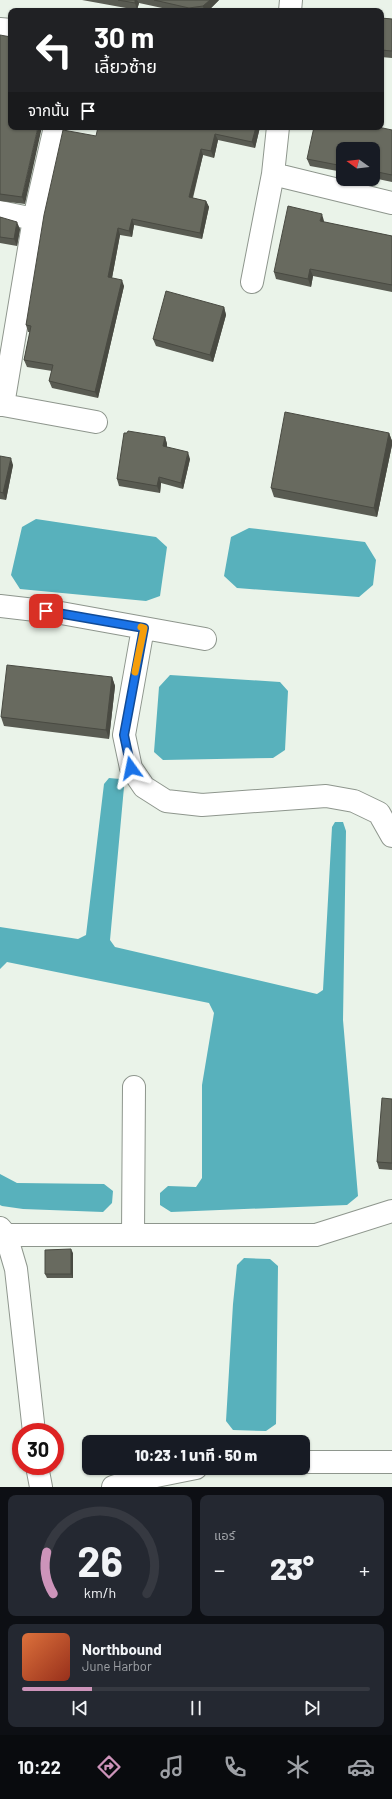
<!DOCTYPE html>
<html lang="th">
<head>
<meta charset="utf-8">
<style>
	:root { --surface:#171b24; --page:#242831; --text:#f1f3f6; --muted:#9ea1a6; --line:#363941; --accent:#cd94ba }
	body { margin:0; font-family:Barlow,"Noto Sans Thai",sans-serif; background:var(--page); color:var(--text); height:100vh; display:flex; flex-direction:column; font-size:15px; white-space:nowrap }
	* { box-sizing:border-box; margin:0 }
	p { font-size:13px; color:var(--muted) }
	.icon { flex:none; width:22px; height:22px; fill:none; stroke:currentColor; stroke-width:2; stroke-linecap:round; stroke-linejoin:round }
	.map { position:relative; height:1487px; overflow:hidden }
	.drawer { display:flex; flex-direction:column; gap:8px; padding:8px; background:#0d0f14; flex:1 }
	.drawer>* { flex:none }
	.banner { position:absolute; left:8px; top:8px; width:376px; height:122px; border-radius:8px; box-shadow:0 1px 3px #0004; background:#202124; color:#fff; overflow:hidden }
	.needle { width:26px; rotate:285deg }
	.tools { position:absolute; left:336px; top:142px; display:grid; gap:8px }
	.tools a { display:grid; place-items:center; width:44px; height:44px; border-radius:8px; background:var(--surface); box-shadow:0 1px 3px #0004; font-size:20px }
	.speed { position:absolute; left:12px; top:1423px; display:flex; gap:8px; font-size:20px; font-weight:700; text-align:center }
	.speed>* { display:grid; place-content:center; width:52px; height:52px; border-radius:50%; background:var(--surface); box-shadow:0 1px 3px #0004; line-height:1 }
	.speed .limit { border:6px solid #d22; background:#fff; color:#111 }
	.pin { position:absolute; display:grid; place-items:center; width:34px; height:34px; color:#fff; margin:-17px; border-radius:8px; box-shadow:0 2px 6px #0006 }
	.me { position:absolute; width:44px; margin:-22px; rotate:348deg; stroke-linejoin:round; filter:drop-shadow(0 0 3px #0008) }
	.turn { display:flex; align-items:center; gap:14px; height:84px; padding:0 20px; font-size:18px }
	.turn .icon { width:52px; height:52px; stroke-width:2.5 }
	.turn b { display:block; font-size:28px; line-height:34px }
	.then { display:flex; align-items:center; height:38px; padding:0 20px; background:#0003; gap:8px; font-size:15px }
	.big { font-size:30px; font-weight:800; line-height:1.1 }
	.drawer .widget { flex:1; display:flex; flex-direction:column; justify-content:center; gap:6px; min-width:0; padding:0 14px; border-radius:8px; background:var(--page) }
	.drawer .dial { align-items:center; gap:0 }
	.dial svg { height:104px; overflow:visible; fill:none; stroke:var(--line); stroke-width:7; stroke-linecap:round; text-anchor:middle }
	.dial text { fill:var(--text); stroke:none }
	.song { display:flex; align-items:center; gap:12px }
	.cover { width:48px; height:48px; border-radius:6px; background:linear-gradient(135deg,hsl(20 70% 55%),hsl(10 70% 35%)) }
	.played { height:4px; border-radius:2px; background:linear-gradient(90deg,var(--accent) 20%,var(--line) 20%) }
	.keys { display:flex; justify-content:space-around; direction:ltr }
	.heat { display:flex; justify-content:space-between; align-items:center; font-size:22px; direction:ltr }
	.drawer .tiles { flex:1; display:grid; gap:8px; grid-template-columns:1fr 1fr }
	.widget:last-child { grid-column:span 2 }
	.trip { position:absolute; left:82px; top:1435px; width:228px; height:40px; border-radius:8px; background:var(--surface); box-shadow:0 1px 3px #0004; font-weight:800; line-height:40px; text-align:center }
	.menu { display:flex; height:64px; justify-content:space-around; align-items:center; background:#090b0e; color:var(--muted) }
	.menu .icon { width:28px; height:28px }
	.menu .active { color:var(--accent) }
	.menu b { font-size:18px; color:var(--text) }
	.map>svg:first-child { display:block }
	.water { fill:#58b1bc }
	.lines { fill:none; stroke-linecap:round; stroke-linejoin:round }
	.minor-casing { stroke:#8e968d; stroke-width:24 }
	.minor { stroke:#fff; stroke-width:22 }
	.wall { fill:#595b52 }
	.shaded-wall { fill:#494a42 }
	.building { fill:#686a5f; stroke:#494a42 }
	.route-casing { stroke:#114b97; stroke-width:10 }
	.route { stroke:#1a73e8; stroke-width:7 }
	.slow { stroke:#f59e0b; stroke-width:7 }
</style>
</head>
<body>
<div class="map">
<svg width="392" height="1487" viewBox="0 0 392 1487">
	<rect width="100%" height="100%" fill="#eaf3e9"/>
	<path class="water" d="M36,519l120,18 11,10 -7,49 -14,5 -126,-12 -9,-14 11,-48z
		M249,528l116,14 11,18 -3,25 -14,12 -122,-9 -13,-12 7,-39z
		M170,675l110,7 8,9 -3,59 -12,8 -110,2 -9,-8 5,-65z
		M109,778l11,1 4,8 -14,153 5,7 202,47 6,-4 9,-163 3,-5h8l3,9 -3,189 15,176 -11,9 -176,7 -11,-7v-12l8,-7 28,1 6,-9v-93l12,-72 -5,-10 -202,-41 -7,7v-42l78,12 8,-4 18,-151z
		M0,1174l17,9 87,1 9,7 -1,12 -9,9 -80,-3 -21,-3 -2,-1z
		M244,1258l26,1 8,7 -2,158 -10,7 -33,-1 -7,-9 7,-117 4,-39z"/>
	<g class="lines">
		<g class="minor-casing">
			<path id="minor" d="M290,11l1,-11
				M0,29l11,1
				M273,174l119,29
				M0,212l34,7
				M252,282l21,-108 5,-47
				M0,405h3l31,-186 21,-92
				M3,405l93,17
				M0,606l61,7 144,26
				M143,628l-19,107 7,33 13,19 22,14 36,4 124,-9 28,5 25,12 13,23
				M0,1228l6,7 10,34 18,163
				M133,1234l1,-147
				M6,1235h310l76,-24
				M303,1462h89
				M37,1466l4,21
				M113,1487l18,-6 65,-13"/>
		</g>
		<use href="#minor" class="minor"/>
	</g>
	<path class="wall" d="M82,0h137l-11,11h-32l-37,-8 -2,7z
		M381,18l11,1v39l-11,-1z
		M0,35l25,169 -25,-3z
		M260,127l-5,21 -37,-8 -4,18 -11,-3 -10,43 13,3 3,6 -7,32 -68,-14 -2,12 -12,-2 -8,43 12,8 -26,112 -46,-10 -3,-7 3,-10 -25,-4 -3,-7 6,-28h-2l-2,-7 70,-189z
		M392,130v52l-19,-4v-29h-30v23l-33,-6 -3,-7z
		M0,217l20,12 -3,17 -17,-3z
		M324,221v1l68,14v56l-79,-16 -2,11 -35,-8 -2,-7z
		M224,307l2,8 -13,47 -57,-16 -3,-7z
		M389,433l3,8v4l-15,72 -103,-20 -3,-9z
		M165,437l2,7v3l23,12 -7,30 -22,-6 -1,10 -41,-7 -2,-7z
		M0,456l13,9 -7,35 -6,-1z
		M112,677l3,9 -6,53 -105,-13 -3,-9z
		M392,1099v71l-13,-1 -2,-7z
		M73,1253v25h-26l-2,-4z"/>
	<path class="shaded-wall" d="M135,0h2l2,3 -2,7 -2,-7z
		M210,0h9l-11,11h-4l-1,-5z
		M38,127h4l-17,77 -3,-7z
		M256,127h4l-5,21 -3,-6z
		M215,134l3,6 -4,18 -3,-7z
		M201,149l2,6 -12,48 -2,-6z
		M206,201l3,6 -7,32 -2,-6z
		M322,214l2,7 -1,7 -3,-7z
		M132,219l2,6 -2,12 -3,-6z
		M17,222l3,7 -3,17 -3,-7z
		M118,228l2,7 -9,48 -3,-6z
		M310,269l3,7 -2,11 -3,-8z
		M122,280l2,6 -26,112 -3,-6z
		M224,307l2,8 -13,47 -3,-7z
		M389,433l3,8v4l-15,72 -3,-9z
		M165,437l2,7 -1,9 -3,-7z
		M188,452l2,7 -7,30 -2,-6z
		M11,458l2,7 -7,35 -3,-7z
		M159,477l2,6 -1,10 -3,-7z
		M112,677l3,9 -6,53 -3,-9z
		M71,1249l2,4v25l-2,-4z"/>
	<path class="building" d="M118,0h17v3z
		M154,0h56l-7,6 -14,2z
		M381,18l11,1v32l-11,-1z
		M0,35l11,2v90h27l-16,70 -22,-3z
		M98,127h158l-4,15 -37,-8 -4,17 -10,-2 -12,48 17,4 -6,32 -68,-14 -3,12 -11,-3 -10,49 14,3 -27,112 -46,-11 4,-16 -29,-5 7,-34 -5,-1 18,-110 19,-85 33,6z
		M314,127h64l14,3v45l-19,-4v-22h-30v17l-36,-7z
		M288,206l34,8 -2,7 72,15v49l-82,-16 -2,10 -34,-7z
		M0,217l17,5 -3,17 -14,-2z
		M166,291l58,16 -14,48 -57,-16z
		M285,412l104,21 -15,75 -103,-20z
		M128,431l37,6 -2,9 25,6 -7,31 -22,-6 -2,9 -40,-7 7,-46h3z
		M0,456l11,2 -8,35 -3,-1z
		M7,665l105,12 -6,53 -105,-13z
		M382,1098l10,1v64l-15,-1z
		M71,1249v25h-26v-24z"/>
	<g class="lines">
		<g class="route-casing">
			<path id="route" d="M46,611l98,17 -20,107 7,33"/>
		</g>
		<use href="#route" class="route"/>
		<path class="slow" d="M135,672l9,-44 -3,-1"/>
	</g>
</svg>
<div class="tools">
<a><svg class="needle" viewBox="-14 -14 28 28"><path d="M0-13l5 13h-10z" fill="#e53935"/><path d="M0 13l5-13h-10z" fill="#9ea1a6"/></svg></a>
</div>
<div class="speed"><div class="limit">30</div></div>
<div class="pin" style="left:46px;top:611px;background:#d93025"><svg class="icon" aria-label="arrive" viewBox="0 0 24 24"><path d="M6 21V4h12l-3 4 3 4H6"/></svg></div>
<svg class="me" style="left:131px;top:768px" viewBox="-20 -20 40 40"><path d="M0-17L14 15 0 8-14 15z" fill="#1a73e8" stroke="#fff" stroke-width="4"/></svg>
<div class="trip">10:23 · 1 นาที · 50 m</div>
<div class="banner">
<div class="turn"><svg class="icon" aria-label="left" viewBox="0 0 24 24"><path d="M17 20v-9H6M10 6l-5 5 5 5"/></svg><div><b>30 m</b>เลี้ยวซ้าย</div></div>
<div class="then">จากนั้น<svg class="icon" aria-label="arrive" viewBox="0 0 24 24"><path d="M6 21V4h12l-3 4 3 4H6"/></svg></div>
</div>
</div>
<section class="drawer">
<div class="tiles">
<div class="widget dial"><svg viewBox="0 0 100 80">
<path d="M14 69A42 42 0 1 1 86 69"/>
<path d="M14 69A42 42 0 0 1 9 37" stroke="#cd94ba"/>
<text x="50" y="56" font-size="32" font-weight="700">26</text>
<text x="50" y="72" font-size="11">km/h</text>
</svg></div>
<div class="widget"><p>แอร์</p>
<div class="heat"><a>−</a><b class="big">23°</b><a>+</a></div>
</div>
<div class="widget">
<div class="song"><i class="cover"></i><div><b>Northbound</b><p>June Harbor</p></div></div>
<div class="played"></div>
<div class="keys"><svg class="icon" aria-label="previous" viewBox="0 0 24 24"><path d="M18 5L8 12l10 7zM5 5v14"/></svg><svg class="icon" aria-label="pause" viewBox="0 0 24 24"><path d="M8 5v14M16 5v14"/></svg><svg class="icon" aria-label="next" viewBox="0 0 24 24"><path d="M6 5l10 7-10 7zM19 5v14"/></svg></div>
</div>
</div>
</section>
<nav class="menu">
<b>10:22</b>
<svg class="icon active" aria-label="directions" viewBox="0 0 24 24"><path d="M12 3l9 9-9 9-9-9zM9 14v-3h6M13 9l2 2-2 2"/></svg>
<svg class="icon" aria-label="music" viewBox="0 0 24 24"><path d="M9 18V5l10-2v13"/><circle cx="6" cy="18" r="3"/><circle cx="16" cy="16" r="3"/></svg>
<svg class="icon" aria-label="phone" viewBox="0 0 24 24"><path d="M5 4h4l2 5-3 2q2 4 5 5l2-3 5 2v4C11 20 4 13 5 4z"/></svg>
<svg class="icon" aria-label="climate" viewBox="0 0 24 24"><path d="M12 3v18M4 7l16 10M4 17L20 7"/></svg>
<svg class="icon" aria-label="car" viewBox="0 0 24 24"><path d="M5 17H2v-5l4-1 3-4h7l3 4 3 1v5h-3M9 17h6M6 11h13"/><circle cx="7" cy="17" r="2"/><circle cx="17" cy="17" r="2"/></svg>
</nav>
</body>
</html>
